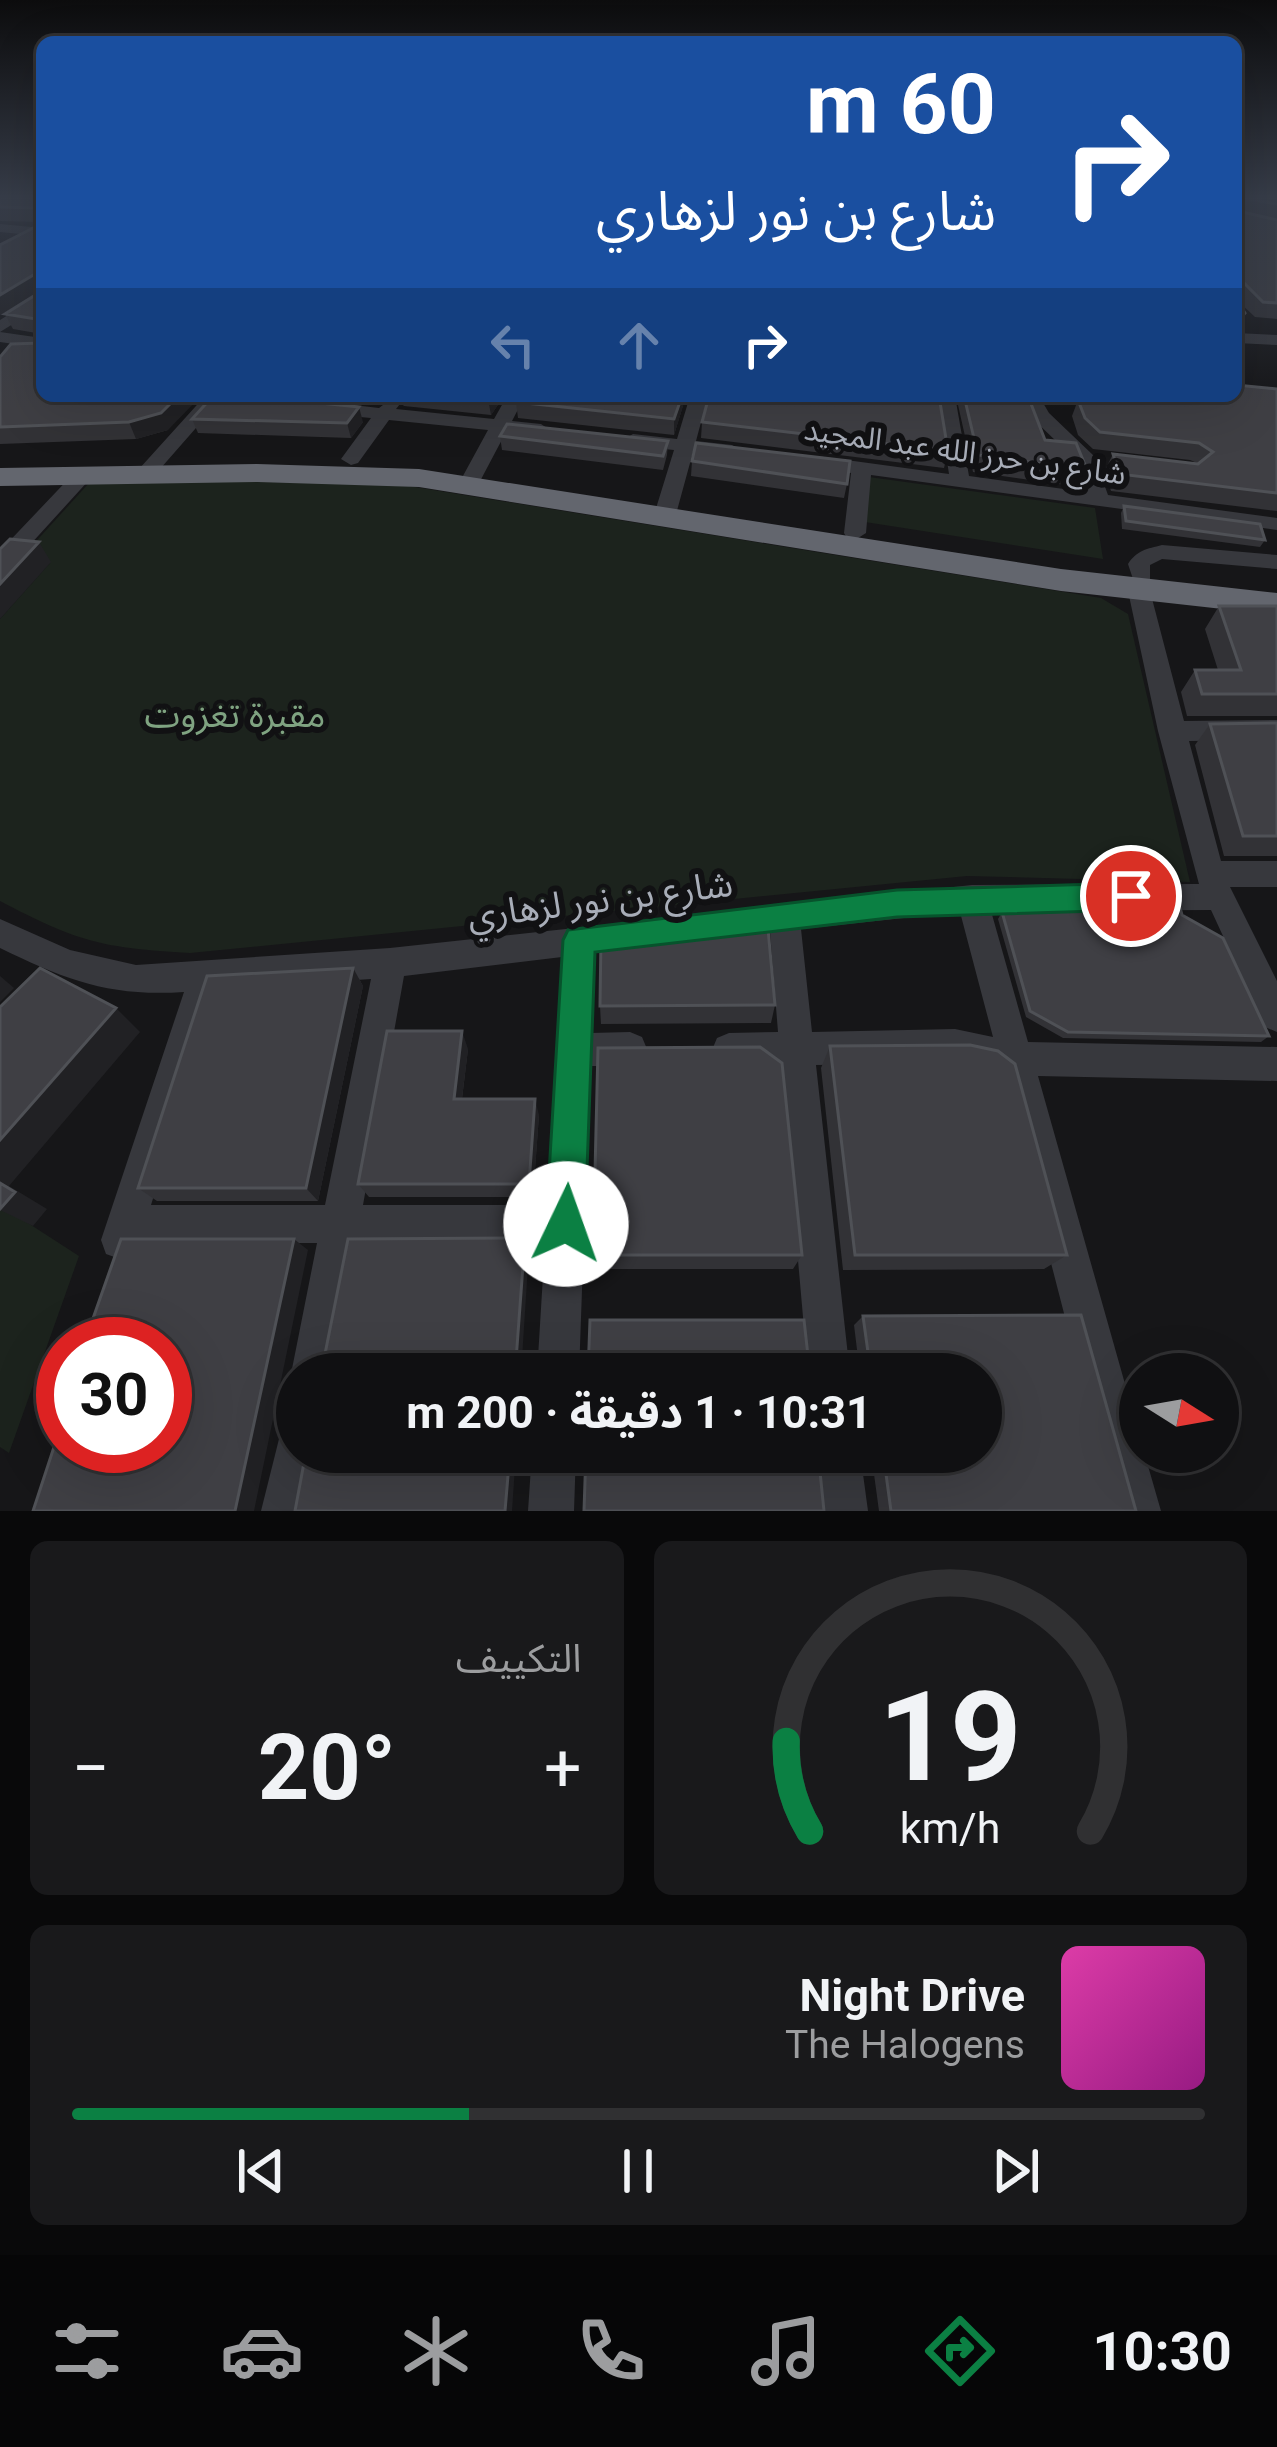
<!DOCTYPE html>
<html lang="ar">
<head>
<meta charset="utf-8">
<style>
	:root { --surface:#101012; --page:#19191b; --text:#f1f3f6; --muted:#9c9d9f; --line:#303032; --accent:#0b8043 }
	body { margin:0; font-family:Roboto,"Noto Sans Arabic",sans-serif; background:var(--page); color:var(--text); direction:rtl; height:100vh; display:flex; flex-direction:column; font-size:45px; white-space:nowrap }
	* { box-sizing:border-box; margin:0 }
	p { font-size:39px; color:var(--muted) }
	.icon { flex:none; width:66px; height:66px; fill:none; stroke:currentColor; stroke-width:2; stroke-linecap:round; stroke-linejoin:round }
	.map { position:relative; height:1511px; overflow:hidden; direction:ltr }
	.drawer { display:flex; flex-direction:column; gap:30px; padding:30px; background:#09090a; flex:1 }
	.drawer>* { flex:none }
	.banner { position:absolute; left:36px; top:36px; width:1206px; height:366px; border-radius:18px; box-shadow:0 12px 48px #0002,0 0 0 3px var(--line); direction:rtl; background:#1a4fa0; color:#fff; overflow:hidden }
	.needle { width:78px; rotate:101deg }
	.fabs { position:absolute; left:1119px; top:1353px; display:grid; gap:24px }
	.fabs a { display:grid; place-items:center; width:120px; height:120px; border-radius:50%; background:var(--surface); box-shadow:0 12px 48px #0002,0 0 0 3px var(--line); font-size:60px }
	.speed { position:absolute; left:36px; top:1317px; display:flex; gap:24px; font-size:60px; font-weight:700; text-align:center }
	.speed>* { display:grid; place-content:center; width:156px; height:156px; border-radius:50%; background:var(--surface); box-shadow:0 12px 48px #0002,0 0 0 3px var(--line); line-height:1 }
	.speed .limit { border:18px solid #d22; background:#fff; color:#111 }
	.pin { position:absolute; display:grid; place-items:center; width:102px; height:102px; color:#fff; margin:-51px; border:6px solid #fff; border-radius:50%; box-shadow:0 3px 12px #0007 }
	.me { position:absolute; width:132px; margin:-66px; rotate:3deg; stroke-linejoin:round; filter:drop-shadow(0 0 9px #0008) }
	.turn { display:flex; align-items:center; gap:42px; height:252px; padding:0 48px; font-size:54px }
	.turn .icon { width:156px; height:156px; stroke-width:2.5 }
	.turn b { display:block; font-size:84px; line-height:102px }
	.lanes { display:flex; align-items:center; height:114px; padding:0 48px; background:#0003; justify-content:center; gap:60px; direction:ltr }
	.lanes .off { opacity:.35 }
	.big { font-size:90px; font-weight:700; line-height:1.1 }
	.drawer .widget { flex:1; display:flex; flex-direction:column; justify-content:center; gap:18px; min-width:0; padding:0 42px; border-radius:18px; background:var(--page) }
	.drawer .dial { align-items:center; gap:0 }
	.dial svg { height:312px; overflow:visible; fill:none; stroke:var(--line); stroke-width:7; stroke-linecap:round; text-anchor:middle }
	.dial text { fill:var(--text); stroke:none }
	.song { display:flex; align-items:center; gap:36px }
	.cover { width:144px; height:144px; border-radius:18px; background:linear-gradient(135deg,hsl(320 70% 55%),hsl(310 70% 35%)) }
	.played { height:12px; border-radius:6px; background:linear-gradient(90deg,var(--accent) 35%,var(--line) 35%) }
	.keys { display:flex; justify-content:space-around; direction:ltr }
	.heat { display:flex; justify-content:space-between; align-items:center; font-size:66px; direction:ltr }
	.drawer .tiles { flex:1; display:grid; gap:30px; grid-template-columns:1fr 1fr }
	.widget:last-child { grid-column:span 2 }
	.trip { position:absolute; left:276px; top:1353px; width:726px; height:120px; border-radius:60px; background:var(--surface); box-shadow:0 12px 48px #0002,0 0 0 3px var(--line); font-weight:700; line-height:120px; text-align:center; direction:rtl }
	.tab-bar { display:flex; height:192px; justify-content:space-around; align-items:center; background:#060607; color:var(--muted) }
	.tab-bar .icon { width:84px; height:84px }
	.tab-bar .selected { color:var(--accent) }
	.tab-bar b { font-size:54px; color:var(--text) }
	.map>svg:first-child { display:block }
	.green { fill:#1c231d }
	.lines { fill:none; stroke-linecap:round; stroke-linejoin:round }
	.minor { fill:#37383d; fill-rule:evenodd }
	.highway { fill:#63666e; fill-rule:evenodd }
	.wall { fill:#323236 }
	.shaded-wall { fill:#212124 }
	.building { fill:#3f3f44; stroke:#4f5156; stroke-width:3 }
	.route { fill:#0b8043; stroke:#07532c; stroke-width:3 }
	.labels { text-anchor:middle; stroke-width:12; stroke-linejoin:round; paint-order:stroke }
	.far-street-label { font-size:30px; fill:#a8adb8; stroke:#111113 }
	.park-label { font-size:36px; fill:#7fa381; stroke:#111113 }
	.street-label { font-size:36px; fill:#a8adb8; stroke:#111113 }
</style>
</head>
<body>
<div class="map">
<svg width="1277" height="1511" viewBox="0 0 1277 1511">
	<rect width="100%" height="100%" fill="#161618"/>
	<path class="green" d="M869,477l226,31 8,51 -238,-37z
		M134,481l256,2 711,115 27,16 62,268 -223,-6 -777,77c-88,-5 -112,-11 -190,-52v-282l50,-56 -30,-4 69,-76z
		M0,1205l79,51 -70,197 -9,-6z"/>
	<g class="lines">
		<path class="minor" d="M0,224l42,4v8l-42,-4z
			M42,294v12l-42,26v-12z
			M0,332l42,6v10l-42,-6z
			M1236,333l41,2v10l-41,-2z
			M205,396h19l-71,81h-14v-8z
			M507,396h18l-13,25 29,3 9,6 -9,6 -35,-4 -28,53 -10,6 -10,-6 30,-55 -99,-10 -31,43 -7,2 -10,-6 30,-41 -43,-4 -9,-6 9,-6 51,6 12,-9 9,5 -4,5 98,10z
			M690,396h18l-12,45 36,4 10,6 -10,6 -39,-5 -18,66 -11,6 -11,-6 21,-68 -41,-4 -10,-6 10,-6 44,5z
			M937,396h18l14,80 117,16 -8,-30 -44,-42 -13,-24h18l10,17 45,43 14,39 169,23v12l-406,-55 -5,58 -11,7 -8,-2 -3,-5 7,-60 -34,-5 -10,-6 10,-6 132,18z
			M83,469l10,6 -3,4 -82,90 -8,2v-20l76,-80z
			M1162,545l115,10v14l-115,-10 -12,6v17h-16l-6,-18c9,-14 19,-15 34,-19z
			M1139,584l11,7 34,130 93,-1v20l-88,1 32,120h56v26h-47l47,94v51l-12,-5 -54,-117 -220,1 37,131 249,5v34l-239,-5 102,361v15h4l17,59h-46l-113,-438 -47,-10 -139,2 34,309h-42l-27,-308 -52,1 -12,-5 -5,-12 5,-12 12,-5 49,-1 -8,-100 -176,21 -3,80 39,-1 12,5 5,12 -5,12 -12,5h-40l-11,308h-42l8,-131h-189l-23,131h-36v15l-6,-15 26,-131h-179l-4,11 -14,5 -14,-5 -5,-14 83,-248c-74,5 -118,-12 -184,-44v-29l70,31 66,15 254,-17 582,-63 227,-1 -41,-153 -30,-140zM960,912l33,125 -38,-8 -143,3 -11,-103zM562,957l-15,248h-184l41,-229zM371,979l-46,226h-174l67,-216z
			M297,1425v27h21l-11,59h-46l20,-80z
			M532,1452h44l-2,59h-46z
			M816,1452h44l8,59h-46z"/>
		<path class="highway" d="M257,464l162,5 642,100 216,24v22l-216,-24 -642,-104 -162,-5 -257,4v-18z"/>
	</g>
	<path class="wall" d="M0,198h42v136l-29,-5 -8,-15 32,-21 -37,22 37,-89 4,-4 -41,-1z
		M1236,198h41v121l-22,-2 -16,-15 6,11 -9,17z
		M0,357l168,73 -32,9 -136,5z
		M1277,389v122l-166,-20 -6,-21 8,-16 84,9 -7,-3 -97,-11 -15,-14 -6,-19 6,-16 31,2 -3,-6h130z
		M309,396h82l-13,7z
		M394,396h110l-13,19 -87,-9z
		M519,396h167l-12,39 -156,-17 -2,-16z
		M956,396h72l17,44 42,30 -7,17 -107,-15z
		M192,419l171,3 -12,16 -153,-5z
		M702,422l246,29 -4,17 -243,-30z
		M500,436l168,5 -1,14 -4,15 -161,-20z
		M692,461l155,23 -3,14 -153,-22z
		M1124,506l141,34 -5,7 -138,-18 -1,-16z
		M1219,606h58v110h-90l-6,-24 14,-22h23l-13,-41z
		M1277,723v133h-53l-29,-111 15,-21z
		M1002,912l180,3 87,121 -8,6 -198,-4 -37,-21 -28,-98z
		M353,968l10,18 -45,215h-161l-19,-13z
		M775,1005l-4,18 -170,1 -1,-18z
		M830,1046l237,209 -23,14 -201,1 -22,-202z
		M468,1049l-6,50 77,16 -6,82h-164l-11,-13z
		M593,1255h209l-9,14h-198z
		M1081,1315l55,196h-257l-8,-59h110v-78h-121l-6,-49 9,-9z"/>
	<path class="shaded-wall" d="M35,274l7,16 -42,25v-20z
		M178,396h23l-33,34 -32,9 -7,-17z
		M376,396h15l-13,7z
		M490,396h14l-13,19 -3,-16z
		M682,396h4l-12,39v-16z
		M359,407l4,15 -12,16 -4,-15z
		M39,542l12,20 -51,57v-35z
		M353,968l10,18 -45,215 -12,-13z
		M0,976l14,12 -14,14z
		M116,1008l24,24 -131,154 38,23 -14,17 -33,-16v-70z
		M462,1031l6,18 -8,65 -6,-15z
		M535,1099l4,16 -6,82 -4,-13z
		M525,1238l4,12 -8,124h-6z
		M294,1239l14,11 -54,261h-19z
		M510,1452h6l-4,59h-7z"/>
	<path class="building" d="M0,198h42v13l-6,-3 -36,-1z
		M1236,198h41v6l-34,-6 -5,13 39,9v83l-14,-1 -19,-19 -5,20 6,10 -6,7h-3z
		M42,222v98l-37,-6 32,-20 -2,-20 -35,21v-50l37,-19z
		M42,343v53h136l-17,17 -32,9 -129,5v-70l11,-13z
		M1236,385l41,4v104l-158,-19 -6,-20 85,10 15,-12 -14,-9 -99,-11 -15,-14 -7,-18 44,3 -3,-7h117z
		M213,396h39l107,11 -12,16 -155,-4z
		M519,396h163l-8,23 -158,-17z
		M709,396h129l50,4 8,-4h43l9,55 -246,-29z
		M964,396h64l17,44 31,3 11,27 -109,-15z
		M507,424l161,17 -5,15 -163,-20z
		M696,443l154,18 -3,23 -155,-23z
		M1124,506l136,18 5,16 -139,-19z
		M10,539l29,3 -39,42v-35z
		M1219,606h58v88h-75l-7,-24h46z
		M1277,723v113h-34l-33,-112z
		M1180,908l2,7 41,23 46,98 -201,-4 -38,-21 -28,-99z
		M767,918l8,87 -175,1 1,-69z
		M40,968l76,40 -116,132v-133z
		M353,968l-47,220h-168l69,-212z
		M387,1031h75l-8,68h81l-6,85h-171z
		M970,1045l28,6 17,13 52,191h-212l-25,-209z
		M760,1047l22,16 20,192h-209l5,-207z
		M0,1183l15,9 -15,17z
		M525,1238l-10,136h-194l27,-135z
		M121,1239h173l-59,272h-202l22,-67 -4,-6 12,-35v43h102v-102h-81z
		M1081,1315l55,196h-245l-8,-59h98v-78h-110l-8,-58z
		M590,1320h214l6,54h-222z
		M306,1452h204l-5,59h-210z
		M586,1452h232l6,59h-240z"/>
	<linearGradient id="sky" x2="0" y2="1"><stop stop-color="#0c0c0d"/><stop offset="0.48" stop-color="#363c48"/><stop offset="1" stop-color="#363c48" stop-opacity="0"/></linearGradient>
	<rect width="1277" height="409" fill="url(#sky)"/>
	<path class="route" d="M1131,883l11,4 4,9 -4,10 -11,4 -234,7 -302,35 -10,272 -5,13 -14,6 -14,-6 -6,-13 17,-284 5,-10 329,-40z"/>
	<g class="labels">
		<g class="far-street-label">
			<text transform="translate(965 452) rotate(8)" y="10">شارع بن حرز الله عبد المجيد</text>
		</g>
		<g class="park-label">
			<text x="235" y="727">مقبرة تغزوت</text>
		</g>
		<g class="street-label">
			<text transform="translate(600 899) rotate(-7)" y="13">شارع بن نور لزهاري</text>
		</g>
	</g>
</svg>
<div class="fabs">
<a><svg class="needle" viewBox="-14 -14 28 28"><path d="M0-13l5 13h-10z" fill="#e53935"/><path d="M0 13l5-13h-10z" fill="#9c9d9f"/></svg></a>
</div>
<div class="speed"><div class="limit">30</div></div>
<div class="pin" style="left:1131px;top:896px;background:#d93025"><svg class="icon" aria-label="arrive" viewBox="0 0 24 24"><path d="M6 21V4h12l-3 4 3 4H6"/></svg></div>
<svg class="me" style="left:566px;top:1224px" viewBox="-20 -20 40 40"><circle r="19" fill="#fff"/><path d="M0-13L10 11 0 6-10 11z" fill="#0b8043"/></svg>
<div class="trip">10:31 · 1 دقيقة · 200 m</div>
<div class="banner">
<div class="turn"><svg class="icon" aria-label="right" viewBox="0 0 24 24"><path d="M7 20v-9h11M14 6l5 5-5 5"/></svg><div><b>60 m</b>شارع بن نور لزهاري</div></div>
<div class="lanes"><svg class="icon off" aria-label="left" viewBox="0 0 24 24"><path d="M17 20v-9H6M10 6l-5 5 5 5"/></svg><svg class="icon off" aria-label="ahead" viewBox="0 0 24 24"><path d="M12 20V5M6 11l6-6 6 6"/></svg><svg class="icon" aria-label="right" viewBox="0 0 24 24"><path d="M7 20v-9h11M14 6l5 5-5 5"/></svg></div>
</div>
</div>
<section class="drawer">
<div class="tiles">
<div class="widget dial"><svg viewBox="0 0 100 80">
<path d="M14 69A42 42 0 1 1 86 69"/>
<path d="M14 69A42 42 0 0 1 8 46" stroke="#0b8043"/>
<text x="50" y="56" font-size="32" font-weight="700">19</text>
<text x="50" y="72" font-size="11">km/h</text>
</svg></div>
<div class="widget"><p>التكييف</p>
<div class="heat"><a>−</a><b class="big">20°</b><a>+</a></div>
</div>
<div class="widget">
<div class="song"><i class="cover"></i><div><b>Night Drive</b><p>The Halogens</p></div></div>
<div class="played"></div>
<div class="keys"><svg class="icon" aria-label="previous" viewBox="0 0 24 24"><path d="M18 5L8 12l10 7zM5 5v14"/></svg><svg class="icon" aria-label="pause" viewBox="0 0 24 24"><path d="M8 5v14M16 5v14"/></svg><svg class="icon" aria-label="next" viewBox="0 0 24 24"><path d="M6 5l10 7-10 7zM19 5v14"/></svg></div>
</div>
</div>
</section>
<nav class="tab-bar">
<b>10:30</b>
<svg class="icon selected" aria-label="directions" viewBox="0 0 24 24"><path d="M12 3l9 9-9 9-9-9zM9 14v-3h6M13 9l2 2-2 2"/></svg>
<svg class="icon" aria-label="music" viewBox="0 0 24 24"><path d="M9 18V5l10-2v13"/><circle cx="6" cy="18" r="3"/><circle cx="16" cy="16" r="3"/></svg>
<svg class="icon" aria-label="phone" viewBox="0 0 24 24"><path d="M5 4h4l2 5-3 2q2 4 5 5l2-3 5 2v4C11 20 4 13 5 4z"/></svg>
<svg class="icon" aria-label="climate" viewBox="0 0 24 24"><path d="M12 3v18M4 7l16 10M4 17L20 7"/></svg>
<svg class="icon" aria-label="car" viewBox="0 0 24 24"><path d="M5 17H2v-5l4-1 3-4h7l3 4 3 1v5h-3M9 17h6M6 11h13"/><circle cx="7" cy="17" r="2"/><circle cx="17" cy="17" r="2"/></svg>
<svg class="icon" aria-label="filters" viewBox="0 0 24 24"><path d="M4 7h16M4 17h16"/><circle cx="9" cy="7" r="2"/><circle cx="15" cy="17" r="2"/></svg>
</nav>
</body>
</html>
